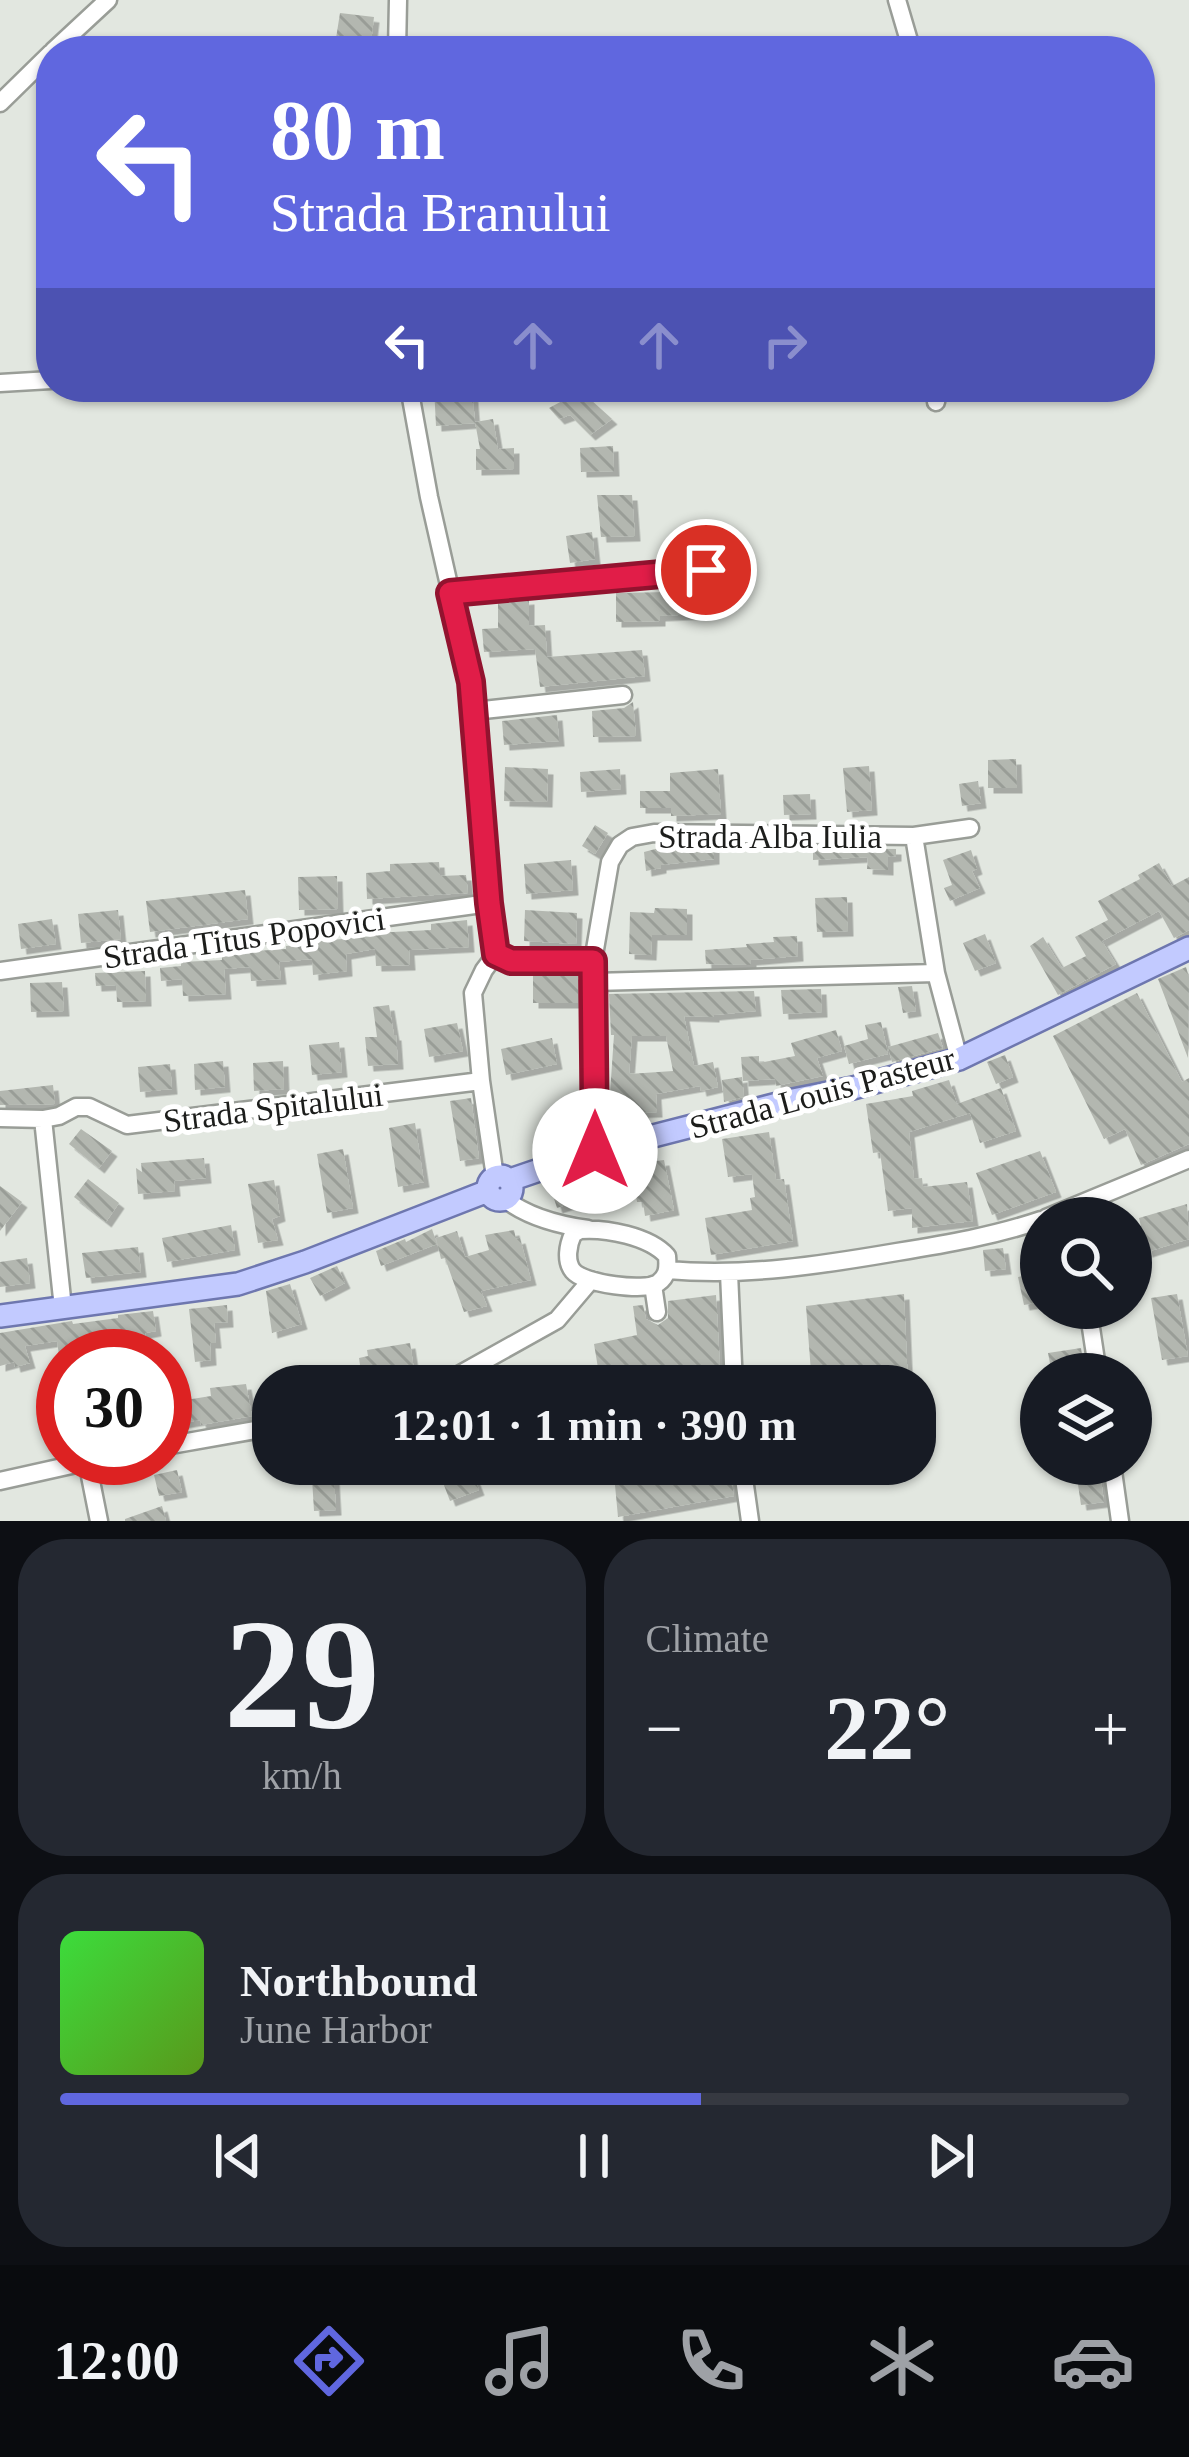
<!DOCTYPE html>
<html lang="en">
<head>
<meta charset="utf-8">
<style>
	:root { --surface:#171b24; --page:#242831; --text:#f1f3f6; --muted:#9ea1a6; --line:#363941; --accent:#6067df }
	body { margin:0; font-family:Georgia,serif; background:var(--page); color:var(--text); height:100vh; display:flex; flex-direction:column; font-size:45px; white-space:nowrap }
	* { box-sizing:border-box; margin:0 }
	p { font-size:39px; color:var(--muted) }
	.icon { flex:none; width:66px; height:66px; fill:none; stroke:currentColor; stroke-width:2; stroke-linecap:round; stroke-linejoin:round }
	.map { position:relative; height:1521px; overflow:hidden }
	.details { display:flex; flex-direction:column; gap:18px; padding:18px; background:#0d0f14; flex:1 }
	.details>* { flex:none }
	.top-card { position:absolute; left:36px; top:36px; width:1119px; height:366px; border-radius:48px; box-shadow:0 3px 9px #0004; background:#6067df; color:#fff; overflow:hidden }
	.tools { position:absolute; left:1020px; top:1197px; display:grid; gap:24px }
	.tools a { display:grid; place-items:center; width:132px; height:132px; border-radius:50%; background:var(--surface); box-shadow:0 3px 9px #0004; font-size:60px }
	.speed { position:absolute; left:36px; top:1329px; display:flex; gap:24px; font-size:60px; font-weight:700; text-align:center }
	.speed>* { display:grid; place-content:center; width:156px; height:156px; border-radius:50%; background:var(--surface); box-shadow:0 3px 9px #0004; line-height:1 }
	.speed .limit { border:18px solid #d22; background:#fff; color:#111 }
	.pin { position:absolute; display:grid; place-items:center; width:102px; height:102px; color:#fff; margin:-51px; border:6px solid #fff; border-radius:50%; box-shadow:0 3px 12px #0007 }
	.me { position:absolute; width:132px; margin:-66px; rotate:0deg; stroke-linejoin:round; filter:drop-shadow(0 0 9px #0008) }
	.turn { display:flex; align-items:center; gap:42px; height:252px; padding:0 36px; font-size:54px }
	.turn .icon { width:156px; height:156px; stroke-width:2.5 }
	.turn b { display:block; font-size:84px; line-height:102px }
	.lanes { display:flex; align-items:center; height:114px; padding:0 36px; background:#0003; justify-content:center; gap:60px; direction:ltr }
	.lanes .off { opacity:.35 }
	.big { font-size:90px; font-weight:800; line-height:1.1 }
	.details .tile { flex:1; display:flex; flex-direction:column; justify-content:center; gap:18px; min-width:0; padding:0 42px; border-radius:48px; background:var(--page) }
	.details .dial { align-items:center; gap:0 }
	.dial b { font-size:156px; line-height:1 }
	.song { display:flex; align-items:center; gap:36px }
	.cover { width:144px; height:144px; border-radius:18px; background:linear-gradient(135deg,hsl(120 70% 55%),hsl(90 70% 35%)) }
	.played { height:12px; border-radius:6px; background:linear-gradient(90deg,var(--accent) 60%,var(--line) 60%) }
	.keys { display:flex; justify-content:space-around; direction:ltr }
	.heat { display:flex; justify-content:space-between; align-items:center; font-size:66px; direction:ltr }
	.details .tiles { flex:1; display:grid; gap:18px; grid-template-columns:1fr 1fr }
	.tile:last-child { grid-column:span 2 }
	.trip { position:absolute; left:252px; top:1365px; width:684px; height:120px; border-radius:48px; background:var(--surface); box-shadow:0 3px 9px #0004; font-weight:800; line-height:120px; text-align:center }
	.tabs { display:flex; height:192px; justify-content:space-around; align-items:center; background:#090b0e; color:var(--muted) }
	.tabs .icon { width:84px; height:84px }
	.tabs .on { color:var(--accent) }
	.tabs b { font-size:54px; color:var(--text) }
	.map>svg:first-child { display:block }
	.building { fill:url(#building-back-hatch); fill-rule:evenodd; filter:url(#shadow) }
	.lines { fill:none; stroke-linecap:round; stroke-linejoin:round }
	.minor-casing { stroke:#999d97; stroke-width:21 }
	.major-casing { stroke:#6e77af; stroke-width:26 }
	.minor { stroke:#fff; stroke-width:16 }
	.major { stroke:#c2caff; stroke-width:21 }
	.route-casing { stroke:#92132f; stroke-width:30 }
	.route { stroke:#e11d48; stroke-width:21 }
	.labels { text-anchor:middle; stroke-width:10; stroke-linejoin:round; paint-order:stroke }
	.street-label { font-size:33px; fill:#1c1d1b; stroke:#fff }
</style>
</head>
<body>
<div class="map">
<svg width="1189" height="1521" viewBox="0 0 1189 1521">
	<defs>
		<pattern id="building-back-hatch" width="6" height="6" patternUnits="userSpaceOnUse" patternTransform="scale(3)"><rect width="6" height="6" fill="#b3b7b0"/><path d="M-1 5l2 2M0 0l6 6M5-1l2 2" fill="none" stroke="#999d97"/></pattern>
		<filter id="shadow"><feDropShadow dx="5.5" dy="5.5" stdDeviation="0" flood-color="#0004"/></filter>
	</defs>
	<rect width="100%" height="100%" fill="#e2e7e0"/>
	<path class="building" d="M340,13l34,4 -4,34h-36z
		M457,37v14h-47v-10z
		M434,387h38l3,36 -39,3z
		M581,391l31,28 -22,16 -20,-20 -11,4 -10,-11z
		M493,419l5,30 16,-1v21l-38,1v-21h4l-5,-27z
		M613,446l1,25 -33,1 -1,-24z
		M597,495h35l3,41 -34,1z
		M592,532l3,27 -25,4 -4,-27z
		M714,586l1,27 -55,3v5l-44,1v-29l53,-1v-4z
		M529,599v27l16,-1 2,32 95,-7 3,26 -105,11 -5,-38 -51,3 -2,-23 16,-1v-26z
		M633,702l3,34 -43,1 -1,-26 32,-3z
		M557,715l2,26 -55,4 -2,-24z
		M1016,759l1,29h-29v-28z
		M869,766l3,44 -25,2 -4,-44z
		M505,767l43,2 -1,33 -43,-1z
		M620,769l1,20 -40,3 -1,-20z
		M718,769l3,45 -50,2v-8h-31v-17h30v-18z
		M978,781l3,22 -19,3 -3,-22z
		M810,794l1,20 -27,1 -1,-20z
		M595,825l13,8 -13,21 -13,-8z
		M667,846h47v13l-53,6v3l-15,3 -2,-19z
		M813,848l83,1v7l-8,1v13l-21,-1 1,-12 -55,3z
		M971,850l6,19 -5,2 8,17 -30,13 -6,-13 8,-3 -9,-25z
		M571,860l2,30 -47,4 -2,-30z
		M439,862l1,14 26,-1 2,18 -101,6 -1,-26 24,-2v-7z
		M1159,863l13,23 17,-9v53l-15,8 -15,-27 -57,30 14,23 -58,31 -28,-49 13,-9 19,31 24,-12 -11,-19 33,-17 -10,-19 42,-22 -2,-4z
		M337,876l1,33 -39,1 -1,-33z
		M245,890l3,29 -98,13 -4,-31z
		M847,897l1,34 -31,1 -2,-34z
		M655,908l32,1v26h-35l-1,20 -22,-1 1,-42 24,1z
		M118,910l3,29 -40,4 -3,-29z
		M525,910l52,3 -1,31 -52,-3z
		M52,919l4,25 -35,5 -3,-25z
		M467,920l2,27 -60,3 1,15 -34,1 -1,-17 -29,5 1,17 -34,4 -1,-16 -33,3 2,17 -30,2 -1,-14 -26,2 2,25 -43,2 -1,-17 -21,2 -1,-13 21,-2v-4l41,-2v-7l64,-4v-3l24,-2v-2l64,-6v-3l57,-3v-6z
		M985,934l11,29 -21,8 -12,-28z
		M797,936l1,20 -47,4v5l-45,-1 -1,-14 42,-3 -1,-3 28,-2 -1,-5z
		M1186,967l3,10 -1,81 -30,-79z
		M145,971l1,30 -29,1 -1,-17 -20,1 -1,-13z
		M533,974h45v29h-45z
		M62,982l2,29 -33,1 -1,-29z
		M912,986l4,25 -13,2 -5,-26z
		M821,989l1,23 -39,2 -2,-24z
		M754,991l2,20 -42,4v2l-30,-1 10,50 19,-4 5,25 -17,4 -1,-5 -44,8 1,18 -27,1v11l-22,-1 6,-88h-3l-2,-41zM632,1036h34l7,35 -44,3z
		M1137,993l45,89 7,-4v66l-48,21 -16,-36 -21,10 -51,-103z
		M389,1005l5,30h2l2,29 -30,2 -3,-29h12l-4,-30z
		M881,1022l7,32 -39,10 -5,-18 24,-7 -3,-14z
		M457,1023l6,28 -34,6 -5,-28z
		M836,1030l6,21 -25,7 6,18 -47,10 -1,-7 -32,2 -2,-24 18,-1v7l36,-7 -4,-13z
		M938,1033l5,15 -51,14 -4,-15z
		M552,1038l5,26 -51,11 -5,-26z
		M339,1042l3,30 -30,3 -3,-30z
		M1005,1055l8,22 -17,7 -9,-22z
		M223,1061l2,26 -30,3 -1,-26z
		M283,1061l1,28 -30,2 -1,-28z
		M170,1064l2,25 -32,3 -2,-25z
		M742,1077l2,20 -20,5 -2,-22z
		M949,1080l8,24 44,-16 15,43 -36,12 -10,-30 -61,19 5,47 8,-1 1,9 44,-5 6,39 -61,7v-20l-24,3 -8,-59 -7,1 -7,-49 47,-8 -1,-5z
		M53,1085l2,19 -55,1v-14z
		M471,1098l8,60 -19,3 -10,-60z
		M415,1123l9,59 -26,5 -9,-59z
		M81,1129l31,22 -13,17 -30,-24z
		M769,1132l7,48 8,-1 9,62 -82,14 -6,-37 47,-8 -2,-12 5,-1 -3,-23 -24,3 -6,-38z
		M343,1149l10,59 -26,5 -10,-59z
		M1040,1151l16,41 -64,23 -16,-42z
		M204,1158l2,20 -32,3 1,10 -37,3 -2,-26 6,4 -1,-9z
		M664,1160l10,50 -29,6 -2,-14h-6l-6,-38z
		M595,1167l8,26 -46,15 -8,-25z
		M88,1179l31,24 -13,19 -32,-25z
		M274,1180l6,36 -8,3 6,21 -20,3 -10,-59z
		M0,1186l22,16 -22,29z
		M1187,1204l2,35 -42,13 -8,-34z
		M231,1225l4,25 -68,12 -5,-24z
		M432,1229l5,15 -56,22 -5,-15 29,-12 1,3z
		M514,1230l2,9 4,-1 11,42 -50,11 6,15 -23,6 -19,-54 -4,1 -5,-21 21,-7 8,26 24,-7 -4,-15z
		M138,1247l3,25 -55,6 -4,-25z
		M1003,1248l3,21 -21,2 -2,-21z
		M27,1258l3,25 -30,4v-25z
		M337,1266l8,17 -25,13 -10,-18z
		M1041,1272v30l-17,3 -6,-28z
		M290,1284l12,40 -30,9 -6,-42z
		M904,1294l4,92h-96l-6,-80z
		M1177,1294l11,62 -26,4 -11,-62z
		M716,1295l5,91h-78l-1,-7 -56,7h-45l-1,-5 58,-13 -4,-24 43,-9 -4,-29 10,-1 3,14 12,6 10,-7v-17z
		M227,1305l1,17 -14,1 2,20h-6l1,17 -16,2 -6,-53z
		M153,1311l3,20 -11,2 2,19 -24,3 -3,-20 -44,6 1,11 -18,3 -2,-14 -32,5 5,17 -15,4 -1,-5 -14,4v-33l72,-12 1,3 45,-6v-3z
		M410,1343l5,33 -52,10 -4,-28 9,-2 -1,-6z
		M1081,1348l4,26h-33l-4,-21z
		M330,1371l2,15h-50v-6z
		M246,1384l6,32 -51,9 -1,-5 -35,6v-28l13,-2 1,5 32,-5 -1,-8z
		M436,1464h33l10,26 -29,11z
		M613,1464h116l5,32 -116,21z
		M1075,1464h24l5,38 -23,3z
		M177,1470l5,22 -23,4 -5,-21z
		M334,1476l2,34 -22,1 -2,-33z
		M162,1506l4,15h-41v-2z"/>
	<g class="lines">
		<g class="minor-casing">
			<path id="minor" d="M897,0l15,51
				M53,51l55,-51
				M397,51l1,-51
				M0,103l51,-50
				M0,383l51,-3
				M409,387l20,110 42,185 18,221 7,51 15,7h82
				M936,402l2,-15
				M450,593l256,-23
				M474,711l149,-16
				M914,836l22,137 23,86
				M0,971l489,-68
				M594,982l342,-9
				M0,1118l43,1 16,-3 17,-9h13l38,18 354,-44
				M43,1119l20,189
				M595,1151l-2,-190 17,-99 10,-17 12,-8 22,-4 260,3 56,-8
				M495,1177l-14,-96 -8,-88 11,-23 12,-16
				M505,1199c23,18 54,26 83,30
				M1046,1218l143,-59
				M580,1230c26,-2 69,6 87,26 1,11 1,20 -9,27 -13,9 -74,1 -85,-12 -8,-10 -5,-26 0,-37z
				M667,1270c78,7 154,-5 230,-18 49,-8 97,-16 144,-32
				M729,1273l5,113
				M653,1285l4,27
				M1088,1308l10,66
				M439,1386l118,-66 34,-40
				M165,1446l108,-19
				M87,1461l12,60
				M742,1464l8,57
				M1112,1464l8,57
				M0,1481l103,-23"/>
		</g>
		<g class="major-casing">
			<path id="major" d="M488 1188a12 12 0 1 1 24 0a12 12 0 1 1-24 0Z
				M510,1180l85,-29 198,-51 60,-12 106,-29 230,-111
				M0,1316l238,-32 67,-22 183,-71"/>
		</g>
		<use href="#minor" class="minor"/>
		<use href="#major" class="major"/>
	</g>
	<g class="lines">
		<g class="route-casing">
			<path id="route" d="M595,1151l-2,-190h-82l-15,-7 -7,-51 -18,-221 -21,-89 256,-23"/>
		</g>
		<use href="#route" class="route"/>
	</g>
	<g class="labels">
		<g class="street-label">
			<text x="770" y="848">Strada Alba Iulia</text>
			<text transform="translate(244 937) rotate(-8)" y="12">Strada Titus Popovici</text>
			<text transform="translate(822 1092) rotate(-15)" y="12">Strada Louis Pasteur</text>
			<text transform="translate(273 1107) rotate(-7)" y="12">Strada Spitalului</text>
		</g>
	</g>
</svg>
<div class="tools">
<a><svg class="icon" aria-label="search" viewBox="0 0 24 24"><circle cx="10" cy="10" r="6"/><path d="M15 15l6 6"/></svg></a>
<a><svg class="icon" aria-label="layers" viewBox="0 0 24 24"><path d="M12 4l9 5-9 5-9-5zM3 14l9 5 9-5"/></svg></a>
</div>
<div class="speed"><div class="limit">30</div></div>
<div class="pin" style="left:706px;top:570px;background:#d93025"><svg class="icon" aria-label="arrive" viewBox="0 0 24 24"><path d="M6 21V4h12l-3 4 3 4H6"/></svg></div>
<svg class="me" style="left:595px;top:1151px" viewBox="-20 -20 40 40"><circle r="19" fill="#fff"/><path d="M0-13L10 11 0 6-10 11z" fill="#e11d48"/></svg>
<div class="trip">12:01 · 1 min · 390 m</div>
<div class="top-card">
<div class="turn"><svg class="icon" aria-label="left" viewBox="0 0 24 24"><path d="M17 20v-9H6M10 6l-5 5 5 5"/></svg><div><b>80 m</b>Strada Branului</div></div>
<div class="lanes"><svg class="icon" aria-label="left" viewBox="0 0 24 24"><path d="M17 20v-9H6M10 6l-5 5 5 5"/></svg><svg class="icon off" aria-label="ahead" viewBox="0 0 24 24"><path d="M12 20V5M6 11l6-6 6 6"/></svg><svg class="icon off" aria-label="ahead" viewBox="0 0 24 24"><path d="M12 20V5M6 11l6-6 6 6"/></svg><svg class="icon off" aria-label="right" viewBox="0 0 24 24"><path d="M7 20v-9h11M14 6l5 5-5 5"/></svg></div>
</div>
</div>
<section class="details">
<div class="tiles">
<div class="tile dial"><b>29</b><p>km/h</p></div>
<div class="tile"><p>Climate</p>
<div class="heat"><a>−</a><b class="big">22°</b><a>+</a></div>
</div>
<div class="tile">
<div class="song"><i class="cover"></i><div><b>Northbound</b><p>June Harbor</p></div></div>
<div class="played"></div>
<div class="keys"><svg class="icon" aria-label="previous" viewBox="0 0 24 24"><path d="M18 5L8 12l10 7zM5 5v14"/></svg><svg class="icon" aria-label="pause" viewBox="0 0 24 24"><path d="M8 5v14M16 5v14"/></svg><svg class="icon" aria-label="next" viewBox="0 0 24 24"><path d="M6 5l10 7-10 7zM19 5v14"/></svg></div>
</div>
</div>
</section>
<nav class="tabs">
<b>12:00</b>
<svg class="icon on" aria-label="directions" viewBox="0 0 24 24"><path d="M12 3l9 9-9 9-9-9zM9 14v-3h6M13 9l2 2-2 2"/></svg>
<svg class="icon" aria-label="music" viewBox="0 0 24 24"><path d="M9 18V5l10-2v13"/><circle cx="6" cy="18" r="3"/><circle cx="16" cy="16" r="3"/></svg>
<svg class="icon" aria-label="phone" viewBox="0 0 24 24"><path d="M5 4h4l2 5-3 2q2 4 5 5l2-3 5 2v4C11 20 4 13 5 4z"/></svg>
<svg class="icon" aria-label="climate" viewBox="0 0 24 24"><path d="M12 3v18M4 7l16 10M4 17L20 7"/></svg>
<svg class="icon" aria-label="car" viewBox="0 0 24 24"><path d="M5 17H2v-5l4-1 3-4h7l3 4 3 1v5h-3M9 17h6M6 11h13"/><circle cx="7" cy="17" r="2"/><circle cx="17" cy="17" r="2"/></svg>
</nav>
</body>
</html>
